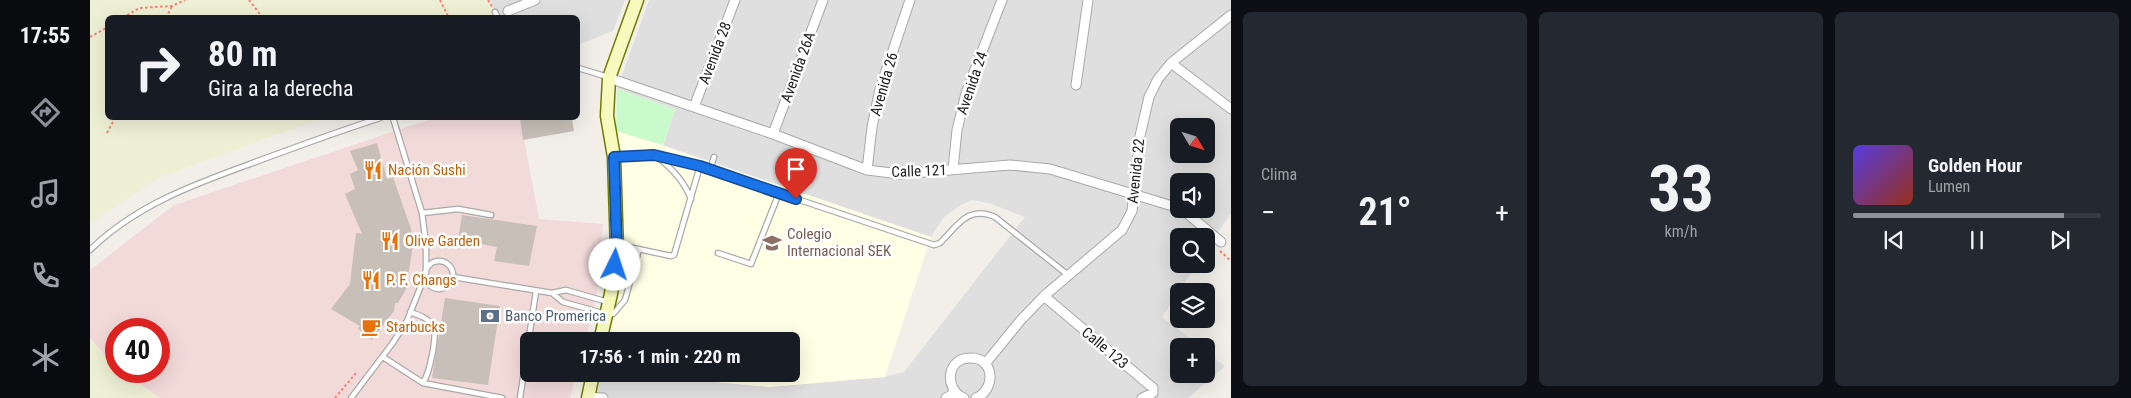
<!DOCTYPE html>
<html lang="es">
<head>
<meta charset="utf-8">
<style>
	:root { --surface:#171b24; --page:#242831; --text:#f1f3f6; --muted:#9ea1a6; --line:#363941; --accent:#8c9099 }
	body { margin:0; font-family:"Roboto Condensed",sans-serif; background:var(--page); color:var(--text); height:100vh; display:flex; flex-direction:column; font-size:19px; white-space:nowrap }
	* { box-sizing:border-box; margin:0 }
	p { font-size:16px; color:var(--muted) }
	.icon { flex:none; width:28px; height:28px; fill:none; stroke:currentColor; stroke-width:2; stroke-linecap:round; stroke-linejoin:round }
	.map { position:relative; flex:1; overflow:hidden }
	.sheet { display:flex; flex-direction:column; gap:12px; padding:12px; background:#0d0f14; width:900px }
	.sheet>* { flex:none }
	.hud { position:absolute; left:15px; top:15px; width:475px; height:105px; border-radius:8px; box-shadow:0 5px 20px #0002; background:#171b24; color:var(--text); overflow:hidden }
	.needle { width:32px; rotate:128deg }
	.controls { position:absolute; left:1080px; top:118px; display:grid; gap:10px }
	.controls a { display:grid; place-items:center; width:45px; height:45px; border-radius:8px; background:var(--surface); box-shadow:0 5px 20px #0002; font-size:25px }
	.speed { position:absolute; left:15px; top:318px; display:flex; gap:10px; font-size:25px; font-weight:700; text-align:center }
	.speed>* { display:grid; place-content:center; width:65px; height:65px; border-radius:50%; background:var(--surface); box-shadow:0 5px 20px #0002; line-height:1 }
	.speed .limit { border:8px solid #d22; background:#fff; color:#111 }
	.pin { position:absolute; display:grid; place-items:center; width:42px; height:42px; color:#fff; margin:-51px -21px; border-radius:50% 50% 50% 0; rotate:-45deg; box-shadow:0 0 5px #0007 }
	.pin .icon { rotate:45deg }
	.me { position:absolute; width:55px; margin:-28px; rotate:4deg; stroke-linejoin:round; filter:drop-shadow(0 0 4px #0008) }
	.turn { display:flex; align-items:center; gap:18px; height:105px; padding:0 20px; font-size:22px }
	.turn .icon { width:65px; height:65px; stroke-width:2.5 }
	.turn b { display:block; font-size:35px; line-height:42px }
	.big { font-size:38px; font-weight:700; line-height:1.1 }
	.sheet .widget { flex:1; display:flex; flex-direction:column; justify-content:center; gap:8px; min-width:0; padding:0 18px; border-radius:8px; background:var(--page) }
	.sheet .dial { align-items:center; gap:0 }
	.dial b { font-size:65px; line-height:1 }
	.song { display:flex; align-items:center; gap:15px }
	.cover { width:60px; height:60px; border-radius:8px; background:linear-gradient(135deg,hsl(250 70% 55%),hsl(10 70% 35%)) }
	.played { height:5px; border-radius:2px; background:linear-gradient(90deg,var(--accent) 85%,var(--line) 85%) }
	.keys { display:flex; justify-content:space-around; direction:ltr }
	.heat { display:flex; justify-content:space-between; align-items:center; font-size:28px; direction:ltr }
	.sheet .tiles { flex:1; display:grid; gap:12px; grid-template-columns:repeat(3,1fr) }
	.trip { position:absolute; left:430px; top:332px; width:280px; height:50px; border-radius:8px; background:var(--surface); box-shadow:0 5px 20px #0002; font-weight:700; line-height:50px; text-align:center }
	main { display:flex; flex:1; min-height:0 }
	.menu { display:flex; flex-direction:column; width:90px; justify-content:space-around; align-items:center; background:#090b0e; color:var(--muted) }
	.menu .icon { width:35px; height:35px }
	.menu .active { color:var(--accent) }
	.menu b { font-size:22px; color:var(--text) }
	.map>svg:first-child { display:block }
	.residential { fill:#e0dfdf; fill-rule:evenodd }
	.commercial { fill:#f2dad9 }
	.education { fill:#ffffe5 }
	.farmland { fill:#eef0d5 }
	.park { fill:#c8facc }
	.building { fill:#c7bfb8 }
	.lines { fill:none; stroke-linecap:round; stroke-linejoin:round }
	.lane-casing { stroke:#a9a9a9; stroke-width:7 }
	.street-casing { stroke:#a9a9a9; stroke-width:11 }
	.secondary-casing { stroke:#707d05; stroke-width:15 }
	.path { stroke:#fa8072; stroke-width:2; stroke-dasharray:2.5 2.5; stroke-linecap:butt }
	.lane { stroke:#fff; stroke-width:4.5 }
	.street { stroke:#fff; stroke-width:9 }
	.secondary { stroke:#f7fabf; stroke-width:12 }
	.route-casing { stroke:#114b97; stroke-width:12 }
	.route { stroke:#1a73e8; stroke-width:9 }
	.labels { text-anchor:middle; stroke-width:5; stroke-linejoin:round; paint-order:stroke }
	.street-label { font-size:15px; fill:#222; stroke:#fff }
	.food-label { font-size:15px; fill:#c56008; stroke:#fff; text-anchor:start }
	.education-label { font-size:15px; fill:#785e54; stroke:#fff; text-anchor:start }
	.service-label { font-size:15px; fill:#4e5e75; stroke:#fff; text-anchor:start }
</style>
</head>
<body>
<main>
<nav class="menu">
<b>17:55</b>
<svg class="icon active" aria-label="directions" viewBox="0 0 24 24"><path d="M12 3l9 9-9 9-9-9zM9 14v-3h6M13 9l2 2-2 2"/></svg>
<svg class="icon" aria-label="music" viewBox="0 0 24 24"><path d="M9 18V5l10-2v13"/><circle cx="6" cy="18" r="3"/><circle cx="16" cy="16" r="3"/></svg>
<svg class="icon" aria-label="phone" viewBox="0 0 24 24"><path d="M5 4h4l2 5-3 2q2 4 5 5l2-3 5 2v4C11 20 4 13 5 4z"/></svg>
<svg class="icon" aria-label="climate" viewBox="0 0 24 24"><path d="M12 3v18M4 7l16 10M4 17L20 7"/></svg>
</nav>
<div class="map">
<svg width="1141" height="398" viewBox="0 0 1141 398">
	<rect width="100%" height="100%" fill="#f2efe9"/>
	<path class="residential" d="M399,0h136l-12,31 -35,14v-27l-79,-1z
		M559,0h582v213l-25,37v-14h-27v28h18l-35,53 38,29h-21v28h27v-22l19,14 -37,32h-591l4,-24h30l138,13 116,-10 19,-5 121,-155 -36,-14 -17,-3 -11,5 -17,12 -13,20 -268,-92 12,-36 -58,-20zM1089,126h27v28h-27zM1089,181h27v28h-27z"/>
	<path class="commercial" d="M344,118h86l19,101 64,5 -6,72 -12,45h-56v33h48l-7,24h-410l-39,-27h38v-42h-43v39l-26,-30v-68l84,-65z"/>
	<path class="education" d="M527,89l58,20 -12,37 268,91 -46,140 -116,10 -138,-13h160v-33h-186l11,-91z"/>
	<path class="farmland" d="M0,0h399l10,17 -391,1v100h214l-164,60 -68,45z
		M0,338l26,30v3h5l39,27h-70z"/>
	<path class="park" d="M527,89l58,20 -12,36 -47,-14z"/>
	<path class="building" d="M430,118h52l2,13 -51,9z
		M287,143l10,36 6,-2 18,52 2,16 -7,44 -8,14h-3l-1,8 -22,29 -14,-11 2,-3 -29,-17 19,-25 6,-51 6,1 -17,-40 10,-5 -5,-15 8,-4 -8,-19z
		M372,215l75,11 -8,40 -35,-5 3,-14 -39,-7z
		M355,298l55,8 -12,79 -56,-7z"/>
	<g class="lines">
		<g class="lane-casing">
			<path id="lane" d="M405,12l3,6
				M488,68l30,9
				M527,157l37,-2 46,11 79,27 -28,71 -33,-11
				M567,157c15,11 27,24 34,42
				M620,170l4,-13
				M689,193l155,52 6,-2c18,-18 28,-38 55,-26l73,58
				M332,213l36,-4 33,6
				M529,245l52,11 3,-1 26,-89
				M0,250c45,-44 102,-65 160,-86 43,-16 86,-32 130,-46
				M335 275a14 14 0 1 1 28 0a14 14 0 1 1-28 0Z
				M363,277l99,16 14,-3 42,12
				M462,293l11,9 43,12h7l12,-14 14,-51
				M293,357l40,26c6,-9 15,-47 10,-57 -5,-8 -14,-11 -23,-14
				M333,383l79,15
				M261,398l41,-54 15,-23 19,-48v-29l-4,-31 -29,-95
				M430,398l16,-107"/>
		</g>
		<g class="street-casing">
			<path id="street" d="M418,11l27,-11
				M1081,63l60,46
				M519,78l164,56 94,36 33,4 110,-9 40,4 129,39
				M986,85l12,-85
				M604,107l41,-107
				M683,134l50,-134
				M863,169l4,-39 9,-37 36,-93
				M777,170l5,-43 8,-38 30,-89
				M1092,209l39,33
				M954,296l109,92v5l-11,5
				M895,364l35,-43 24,-25 78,-66 10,-19 8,-75 9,-39 9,-18 13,-16 60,-48
				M498,397l15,1
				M856,398l9,-5
				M874,398c-20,-8 -18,-40 6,-40 25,-1 26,32 6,40"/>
		</g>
		<g class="secondary-casing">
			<path id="secondary" d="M510,341l11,-47 6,-43 -3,-94 -7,-41 2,-38 28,-78
				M498,398l5,-24"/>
		</g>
		<path class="path" d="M159,0l14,18
			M350,0l9,18
			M398,0l4,7
			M33,18l16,-10 33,-2 13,-6
			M76,18l6,-12
			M0,37l18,-10
			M17,133l8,-15
			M1130,251l11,10
			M245,398l21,-25"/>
		<use href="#lane" class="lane"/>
		<use href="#street" class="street"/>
		<use href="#secondary" class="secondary"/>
	</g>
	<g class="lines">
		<g class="route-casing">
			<path id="route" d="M525,265l2,-14 -3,-94 40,-2 46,11 96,33"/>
		</g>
		<use href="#route" class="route"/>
	</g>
	<defs>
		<g id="restaurant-bare" transform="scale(1.5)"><path d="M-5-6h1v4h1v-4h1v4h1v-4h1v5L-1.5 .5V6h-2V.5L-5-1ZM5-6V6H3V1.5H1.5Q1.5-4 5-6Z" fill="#e8710a" stroke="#fff" stroke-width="2.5" paint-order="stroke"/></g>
		<g id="school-bare" transform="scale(1.5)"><path d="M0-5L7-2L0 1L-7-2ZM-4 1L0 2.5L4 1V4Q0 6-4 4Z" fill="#8d6e63" stroke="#fff" stroke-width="2.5" paint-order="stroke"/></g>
		<g id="bank-bare" transform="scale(1.5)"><path d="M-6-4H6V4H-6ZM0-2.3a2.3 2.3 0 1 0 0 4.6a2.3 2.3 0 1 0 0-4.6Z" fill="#5c6f8a" stroke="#fff" stroke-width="2.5" paint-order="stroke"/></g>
		<g id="cafe-bare" transform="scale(1.5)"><path d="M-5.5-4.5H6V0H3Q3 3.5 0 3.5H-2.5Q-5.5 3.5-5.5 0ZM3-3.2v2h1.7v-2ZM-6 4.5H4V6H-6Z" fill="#e8710a" stroke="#fff" stroke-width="2.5" paint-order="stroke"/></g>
	</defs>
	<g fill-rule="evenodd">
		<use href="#restaurant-bare" x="283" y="170"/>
		<use href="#restaurant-bare" x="300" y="241"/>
		<use href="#school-bare" x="682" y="243"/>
		<use href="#restaurant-bare" x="281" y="280"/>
		<use href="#bank-bare" x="400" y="316"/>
		<use href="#cafe-bare" x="281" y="327"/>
	</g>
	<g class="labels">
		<g class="street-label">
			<text transform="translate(625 53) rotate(-69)" y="5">Avenida 28</text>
			<text transform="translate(708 67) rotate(-70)" y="5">Avenida 26A</text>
			<text transform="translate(882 83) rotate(-71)" y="5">Avenida 24</text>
			<text transform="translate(794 84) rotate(-74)" y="5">Avenida 26</text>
			<text transform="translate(829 171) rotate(-2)" y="5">Calle 121</text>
			<text transform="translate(1046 171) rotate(-84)" y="5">Avenida 22</text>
			<text transform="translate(1015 348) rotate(40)" y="5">Calle 123</text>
		</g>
		<g class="food-label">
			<text x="298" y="175">Nación Sushi</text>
			<text x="315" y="246">Olive Garden</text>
			<text x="296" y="285">P. F. Changs</text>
			<text x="296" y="332">Starbucks</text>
		</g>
		<g class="education-label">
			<text x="697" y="239">Colegio<tspan x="697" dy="17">Internacional SEK</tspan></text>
		</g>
		<g class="service-label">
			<text x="415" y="321">Banco Promerica</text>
		</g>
	</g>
</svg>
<div class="controls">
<a><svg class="needle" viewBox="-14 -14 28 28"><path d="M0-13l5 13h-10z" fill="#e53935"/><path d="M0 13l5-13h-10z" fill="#9ea1a6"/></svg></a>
<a><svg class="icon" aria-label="sound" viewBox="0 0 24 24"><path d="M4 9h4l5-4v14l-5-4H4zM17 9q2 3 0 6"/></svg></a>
<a><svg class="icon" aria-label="search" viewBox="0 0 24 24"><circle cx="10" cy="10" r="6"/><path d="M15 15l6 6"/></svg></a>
<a><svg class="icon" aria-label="layers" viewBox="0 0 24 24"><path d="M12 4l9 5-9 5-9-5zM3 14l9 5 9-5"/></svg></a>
<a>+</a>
</div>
<div class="speed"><div class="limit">40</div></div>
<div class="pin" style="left:706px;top:199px;background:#d93025"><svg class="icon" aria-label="arrive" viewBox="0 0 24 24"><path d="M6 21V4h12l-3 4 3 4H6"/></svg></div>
<svg class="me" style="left:525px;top:265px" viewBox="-20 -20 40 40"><circle r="19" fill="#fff"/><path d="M0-13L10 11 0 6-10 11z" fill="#1a73e8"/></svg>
<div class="trip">17:56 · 1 min · 220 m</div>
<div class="hud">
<div class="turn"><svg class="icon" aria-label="right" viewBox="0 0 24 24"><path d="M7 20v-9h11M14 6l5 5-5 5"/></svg><div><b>80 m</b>Gira a la derecha</div></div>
</div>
</div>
<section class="sheet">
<div class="tiles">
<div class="widget"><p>Clima</p>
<div class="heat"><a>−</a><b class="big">21°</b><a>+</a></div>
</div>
<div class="widget dial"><b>33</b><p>km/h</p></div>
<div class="widget">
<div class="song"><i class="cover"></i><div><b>Golden Hour</b><p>Lumen</p></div></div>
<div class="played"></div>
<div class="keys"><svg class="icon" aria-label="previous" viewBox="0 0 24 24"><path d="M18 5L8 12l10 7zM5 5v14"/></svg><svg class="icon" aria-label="pause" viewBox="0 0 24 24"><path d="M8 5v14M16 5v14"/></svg><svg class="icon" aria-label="next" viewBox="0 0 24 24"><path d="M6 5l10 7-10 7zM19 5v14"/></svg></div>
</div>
</div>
</section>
</main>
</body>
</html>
